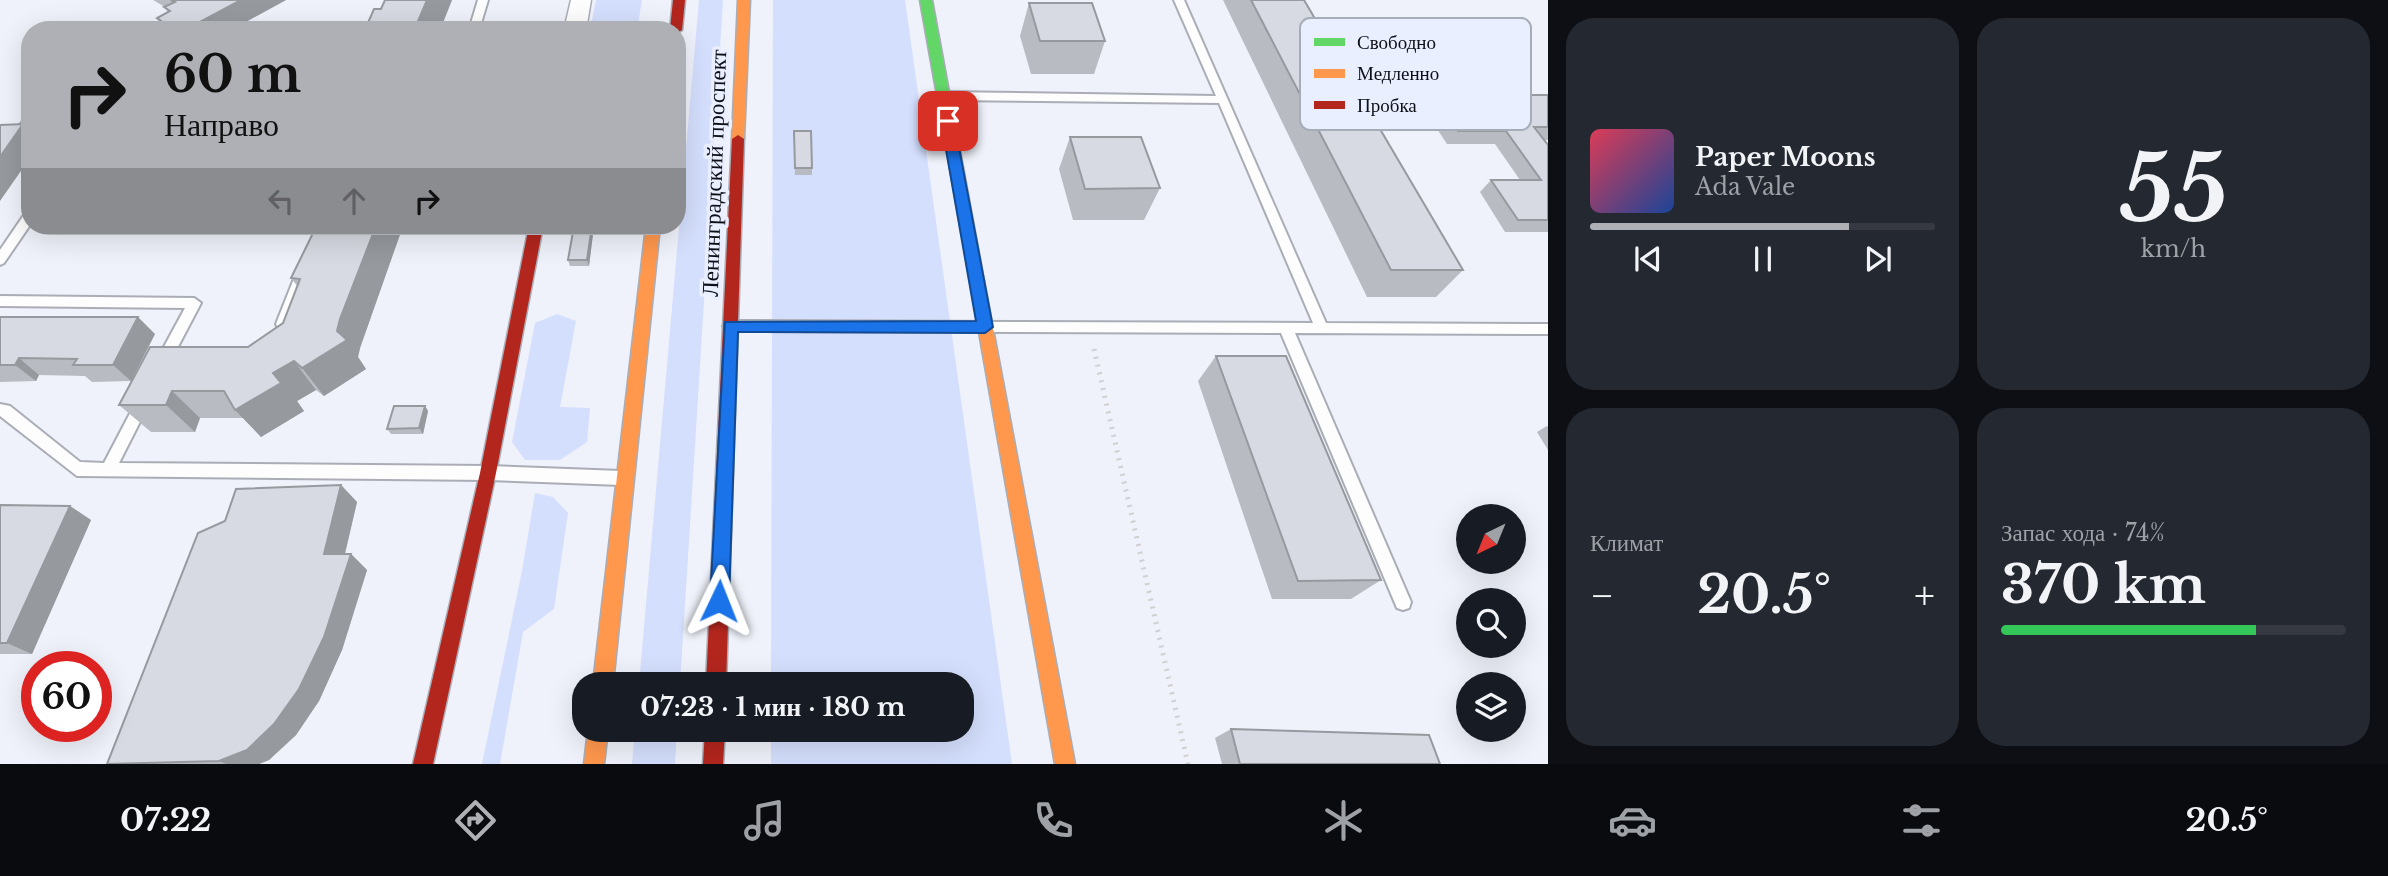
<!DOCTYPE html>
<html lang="ru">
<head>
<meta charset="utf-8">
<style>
	:root { --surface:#171b24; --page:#242831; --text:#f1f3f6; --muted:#9ea1a6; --line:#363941; --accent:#aeb0b5 }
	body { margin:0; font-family:"Libre Baskerville",serif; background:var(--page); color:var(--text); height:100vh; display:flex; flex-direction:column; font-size:26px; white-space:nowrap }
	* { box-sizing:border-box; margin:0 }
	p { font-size:23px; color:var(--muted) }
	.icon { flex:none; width:38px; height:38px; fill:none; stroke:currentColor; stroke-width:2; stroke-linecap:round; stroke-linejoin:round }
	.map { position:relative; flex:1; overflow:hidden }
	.sheet { display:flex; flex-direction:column; gap:18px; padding:18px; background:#0d0f14; width:840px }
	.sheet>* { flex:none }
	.guide { position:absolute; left:21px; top:21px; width:665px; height:214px; border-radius:28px; box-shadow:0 7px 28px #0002; background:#aeb0b5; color:#111; overflow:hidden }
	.needle { width:46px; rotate:223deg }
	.buttons { position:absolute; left:1456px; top:504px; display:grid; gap:14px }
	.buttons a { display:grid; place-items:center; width:70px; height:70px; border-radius:50%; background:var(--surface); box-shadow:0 7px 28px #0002; font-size:35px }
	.speed { position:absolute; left:21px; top:651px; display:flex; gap:14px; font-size:35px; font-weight:700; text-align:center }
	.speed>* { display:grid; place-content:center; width:91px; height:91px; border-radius:50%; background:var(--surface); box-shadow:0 7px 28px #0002; line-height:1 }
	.speed .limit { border:10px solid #d22; background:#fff; color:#111 }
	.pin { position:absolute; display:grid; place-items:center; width:60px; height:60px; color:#fff; margin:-30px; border-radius:14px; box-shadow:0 4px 10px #0006 }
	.me { position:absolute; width:77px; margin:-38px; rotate:2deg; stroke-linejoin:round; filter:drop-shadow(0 0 5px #0008) }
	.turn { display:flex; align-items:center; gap:24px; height:147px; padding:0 28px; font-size:32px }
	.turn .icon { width:91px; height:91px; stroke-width:2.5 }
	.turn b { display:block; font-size:49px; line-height:60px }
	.lanes { display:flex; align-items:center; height:66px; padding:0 28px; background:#0003; justify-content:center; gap:35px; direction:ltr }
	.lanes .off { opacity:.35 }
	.big { font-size:52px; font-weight:700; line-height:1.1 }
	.sheet .tile { flex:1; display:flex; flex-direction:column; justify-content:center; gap:10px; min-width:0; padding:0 24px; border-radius:28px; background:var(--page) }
	.sheet .dial { align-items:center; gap:0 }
	.dial b { font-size:91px; line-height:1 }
	.song { display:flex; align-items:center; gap:21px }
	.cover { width:84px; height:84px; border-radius:10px; background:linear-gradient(135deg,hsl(350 70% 55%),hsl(220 70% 35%)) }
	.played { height:7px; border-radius:4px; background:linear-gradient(90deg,var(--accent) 75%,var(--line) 75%) }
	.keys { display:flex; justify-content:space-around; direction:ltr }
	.heat { display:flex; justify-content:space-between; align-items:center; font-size:38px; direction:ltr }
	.charge { height:10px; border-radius:5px; background:linear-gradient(90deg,#34c759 74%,var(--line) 0) }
	.sheet .tiles { flex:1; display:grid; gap:18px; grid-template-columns:repeat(2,1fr) }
	.trip { position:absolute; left:572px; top:672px; width:402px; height:70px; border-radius:28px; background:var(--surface); box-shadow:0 7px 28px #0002; font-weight:700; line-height:70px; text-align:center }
	.tab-bar { display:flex; height:112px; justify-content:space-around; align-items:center; background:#090b0e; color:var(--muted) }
	.tab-bar .icon { width:49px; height:49px }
	.tab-bar .active { color:var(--accent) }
	.tab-bar b { font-size:32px; color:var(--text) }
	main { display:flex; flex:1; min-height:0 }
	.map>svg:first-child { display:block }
	.green { fill:#d4dffd }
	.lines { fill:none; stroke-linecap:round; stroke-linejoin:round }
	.lane-casing { stroke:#aaadb5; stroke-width:4 }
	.street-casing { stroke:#aaadb5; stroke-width:3 }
	.fast-casing { stroke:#aaadb5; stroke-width:3 }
	.slow-casing { stroke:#aaadb5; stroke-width:3 }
	.jam-casing { stroke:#aaadb5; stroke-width:3 }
	.path { stroke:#d0d0d3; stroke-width:5; stroke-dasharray:2 6; stroke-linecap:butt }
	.lane { fill:#fdfdfe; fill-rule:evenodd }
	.street { fill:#fdfdfe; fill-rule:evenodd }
	.fast { fill:#63d668; fill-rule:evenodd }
	.slow { fill:#ff974d; fill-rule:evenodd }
	.jam { fill:#b3261e; fill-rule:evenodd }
	.wall { fill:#b9bbc2 }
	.shaded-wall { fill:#96999e }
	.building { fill:#d7dae2; stroke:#96999e; stroke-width:2 }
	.route { fill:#1a73e8; stroke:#114b97; stroke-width:2 }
	.labels { text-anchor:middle; stroke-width:7; stroke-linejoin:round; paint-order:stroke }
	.street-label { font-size:23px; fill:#0c0f17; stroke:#eaefff }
	.key { fill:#eaefff; stroke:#a7acb9; stroke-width:2 }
	.key-label { font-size:19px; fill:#0c0f17 }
</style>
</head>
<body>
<main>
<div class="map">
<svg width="1548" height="764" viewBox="0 0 1548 764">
	<rect width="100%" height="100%" fill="#eff2fa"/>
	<path class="green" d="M596,0h46l-5,30h-47z
		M699,0h24l-43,684h-41z
		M773,0h132l107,764h-241v-34h191v-46h-191z
		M557,314l19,7 -16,86 30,1 -3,34 -27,18h-35l-13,-18 23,-119z
		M535,493l18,4 15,16 -14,96 -31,23 -23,132h-18l40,-193z
		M635,730h42l-2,34h-43z"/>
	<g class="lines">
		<g class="lane-casing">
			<path id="lane" d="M478,0h10l-9,30h-10z
				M1174,0h10l142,323 222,1v10l-253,-1 116,269 -2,6 -6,2 -6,-2 -116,-275 -551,-2 -7,-5 7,-5 583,2 -94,-220 -276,-3 -5,-4 5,-4 273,4z
				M30,116v13l-5,7h-8c-2,-6 7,-18 13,-20z
				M30,211v14l-26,38 -4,2v-15l26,-38z
				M303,266l6,5 -19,53 -7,5 -5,-1 -2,-4 21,-53z
				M0,296l194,2 7,5 -30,57h-10l-2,-4 26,-48 -185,-2z
				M142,398l5,2 2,4 -30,59 369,3 133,5 5,2 3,5 -3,5 -5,2 -133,-5 -411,-4 -77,-60v-12l10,2 70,56 24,1 33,-63z"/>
		</g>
		<g class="street-casing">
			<path id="street" d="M571,0h20l-5,30h-22z"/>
		</g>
		<g class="fast-casing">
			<path id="fast" d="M920,0h12l52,281 -7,6 -7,-6z"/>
		</g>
		<g class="slow-casing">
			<path id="slow" d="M738,0h12l-6,139 -6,4 -6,-4z
				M646,226h14l-47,458h-20z
				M977,275l7,6 91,483h-20l-85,-483z
				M588,730h20l-4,34h-20z"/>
		</g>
		<g class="jam-casing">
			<path id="jam" d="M673,0h12l-3,30 -5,3v-3h-7z
				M738,135l6,4 -18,545h-20l26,-545z
				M529,226h14l-47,247 -63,291h-20l67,-291z
				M705,730h20l-2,34h-20z"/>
		</g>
		<path class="path" d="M1094,349l94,415"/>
		<use href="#lane" class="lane"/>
		<use href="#street" class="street"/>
		<use href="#fast" class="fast"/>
		<use href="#slow" class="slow"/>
		<use href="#jam" class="jam"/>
	</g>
	<path class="wall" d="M153,0h133l-55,30h-67l-7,-12 11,-5 -3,-6z
		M452,0l-12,30h-71l-2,-5 14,-16z
		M1223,0h81l159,270 -27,27h-69z
		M1029,3l76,38 -11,33h-63l-11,-38z
		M1434,95h114v45h-4l4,5v87h-43l-25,-40 11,-12h29l-25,-36h-48l-23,-35z
		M794,131l18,37v7h-17z
		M1070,137l90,51 -16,32h-71l-14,-51z
		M322,226h81l-43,122 -2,9 8,12 -42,27 -8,-6 -19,11 7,10 -43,26 -17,-19h-44l-5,14h-44l-32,-27 129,-58 35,-24 15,-36 -7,-9z
		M574,226h20l-5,40h-19l-2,-6z
		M0,317l155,17 -24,47 -39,1 -7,-6 -46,-1 -3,6 -36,1z
		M1216,356l165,224 -30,19h-79l-74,-218z
		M425,406l3,5 -5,23h-32l-4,-5z
		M1548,426v24l-11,-18 8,-5z
		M341,485l16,17 -12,52h6l16,16 -25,80 -23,51 -23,34 -27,25 -10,4h-151z
		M0,505l70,1 21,14 -59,134h-32z
		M1231,729l209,35h-218l-7,-26z"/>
	<path class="shaded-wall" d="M241,0h45l-55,30h-46z
		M427,0h25l-12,30h-22l-2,-4z
		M23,124l7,7v27l-30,43v-44z
		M376,226h27l-43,122 -2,9 8,12 -42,27 -22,-28 35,-37 3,-12z
		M592,226h2l-5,40 -2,-6z
		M138,317l17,17 -24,47 -18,-16z
		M19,358l20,17 -3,6 -21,-16z
		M294,361l22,29 -19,11 7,10 -43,26 -26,-27 38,-37z
		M172,391l28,27 -5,14 -29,-27z
		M425,406l3,5 -5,23 -4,-6z
		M341,485l16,17 -16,68 -17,-16z
		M70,506l21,14 -59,134 -25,-11z
		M351,554l16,16 -25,80 -23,51 -23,34 -27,25 -10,4h-33l-7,-3z"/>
	<path class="building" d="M171,0h70l-56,30h-11l-17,-12 13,-7 -6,-4 11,-5z
		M385,0h42l-11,26 -49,-1 7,-16h7z
		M1251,0h53l159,270h-72z
		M1029,3h63l13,38h-65z
		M1434,95h114v32h-14l14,18v75h-30l-27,-40h50l-35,-49h-48z
		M23,124l-23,33v-32z
		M794,131h17l1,37h-17z
		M1070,137h71l19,51 -75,1z
		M322,226h54l-36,93 -3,12 10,9 -45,28 -8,-7 -21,12 8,10 -46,27 -11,-19h-52l-6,14h-47l31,-58h98l35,-24 17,-44 -9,-1 24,-49h6z
		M574,226h18l-5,34h-19z
		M0,317h138l-25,48h-40l4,-6 -58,-1 -4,7h-15z
		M1216,356h70l95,224 -83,1z
		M394,406h31l-6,22 -32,1z
		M341,485l-17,69h27l-27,83 -25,52 -25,35 -27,26 -28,11 -112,3 91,-231 27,-12 11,-32z
		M0,505l70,1 -63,137h-7z
		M1231,729l198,6 11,29h-200z"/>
	<path class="route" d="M948,117l6,4 39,206 -8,6 -247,-1 -9,269 -3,7 -7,3 -6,-3 -3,-7 15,-279 251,-1 -35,-200z"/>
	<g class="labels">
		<g class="street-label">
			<text transform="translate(714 173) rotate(-88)" y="8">Ленинградский проспект</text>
		</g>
	</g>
	<rect x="1300" y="18" width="231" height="112" rx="10" class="key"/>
	<rect x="1314" y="38" width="31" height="8" fill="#63d668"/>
	<rect x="1314" y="69" width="31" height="9" fill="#ff974d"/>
	<rect x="1314" y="101" width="31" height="8" fill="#b3261e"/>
	<g class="key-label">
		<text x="1357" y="49">Свободно</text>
		<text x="1357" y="80">Медленно</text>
		<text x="1357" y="112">Пробка</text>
	</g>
</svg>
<div class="buttons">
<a><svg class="needle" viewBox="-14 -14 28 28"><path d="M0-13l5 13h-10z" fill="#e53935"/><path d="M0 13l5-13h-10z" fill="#9ea1a6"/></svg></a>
<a><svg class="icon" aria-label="search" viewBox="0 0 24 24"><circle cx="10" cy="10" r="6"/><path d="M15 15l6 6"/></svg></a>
<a><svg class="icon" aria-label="layers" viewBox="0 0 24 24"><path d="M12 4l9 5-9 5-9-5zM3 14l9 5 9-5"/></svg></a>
</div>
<div class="speed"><div class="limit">60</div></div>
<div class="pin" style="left:948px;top:121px;background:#d93025"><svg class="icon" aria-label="arrive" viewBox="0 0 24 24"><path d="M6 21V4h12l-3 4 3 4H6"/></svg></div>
<svg class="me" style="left:719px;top:601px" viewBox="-20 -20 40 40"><path d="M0-17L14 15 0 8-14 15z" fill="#1a73e8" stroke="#fff" stroke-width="4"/></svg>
<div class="trip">07:23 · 1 мин · 180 m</div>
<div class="guide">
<div class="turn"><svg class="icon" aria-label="right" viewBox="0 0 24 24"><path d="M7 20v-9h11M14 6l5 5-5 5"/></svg><div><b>60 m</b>Направо</div></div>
<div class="lanes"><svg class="icon off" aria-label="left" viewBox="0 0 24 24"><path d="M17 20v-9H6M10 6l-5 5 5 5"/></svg><svg class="icon off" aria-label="ahead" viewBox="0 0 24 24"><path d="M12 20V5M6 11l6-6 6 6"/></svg><svg class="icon" aria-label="right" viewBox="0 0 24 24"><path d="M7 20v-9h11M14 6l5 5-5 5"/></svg></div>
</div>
</div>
<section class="sheet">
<div class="tiles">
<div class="tile">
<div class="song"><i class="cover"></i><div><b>Paper Moons</b><p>Ada Vale</p></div></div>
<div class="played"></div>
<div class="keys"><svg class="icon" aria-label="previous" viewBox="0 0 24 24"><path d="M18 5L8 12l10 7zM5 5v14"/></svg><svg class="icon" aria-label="pause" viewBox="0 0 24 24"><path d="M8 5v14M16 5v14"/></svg><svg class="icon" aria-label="next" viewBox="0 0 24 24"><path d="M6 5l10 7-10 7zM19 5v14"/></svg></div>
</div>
<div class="tile dial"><b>55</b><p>km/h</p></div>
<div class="tile"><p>Климат</p>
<div class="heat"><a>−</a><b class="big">20.5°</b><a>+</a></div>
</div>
<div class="tile"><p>Запас хода · 74%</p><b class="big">370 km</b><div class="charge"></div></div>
</div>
</section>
</main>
<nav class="tab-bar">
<b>07:22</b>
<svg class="icon active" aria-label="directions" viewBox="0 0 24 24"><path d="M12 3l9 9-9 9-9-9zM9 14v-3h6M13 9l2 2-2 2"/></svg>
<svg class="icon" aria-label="music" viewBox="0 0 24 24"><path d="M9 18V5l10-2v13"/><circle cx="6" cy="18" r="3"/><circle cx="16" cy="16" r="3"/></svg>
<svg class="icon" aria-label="phone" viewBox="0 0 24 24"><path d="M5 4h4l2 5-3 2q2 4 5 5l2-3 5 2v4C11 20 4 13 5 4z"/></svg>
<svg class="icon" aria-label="climate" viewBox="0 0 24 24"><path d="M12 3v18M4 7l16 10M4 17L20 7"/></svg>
<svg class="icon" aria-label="car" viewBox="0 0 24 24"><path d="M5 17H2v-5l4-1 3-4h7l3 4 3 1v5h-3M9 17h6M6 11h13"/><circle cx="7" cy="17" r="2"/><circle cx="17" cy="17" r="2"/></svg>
<svg class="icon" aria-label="filters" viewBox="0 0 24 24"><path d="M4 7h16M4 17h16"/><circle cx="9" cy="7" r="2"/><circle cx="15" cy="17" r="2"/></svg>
<b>20.5°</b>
</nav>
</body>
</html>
